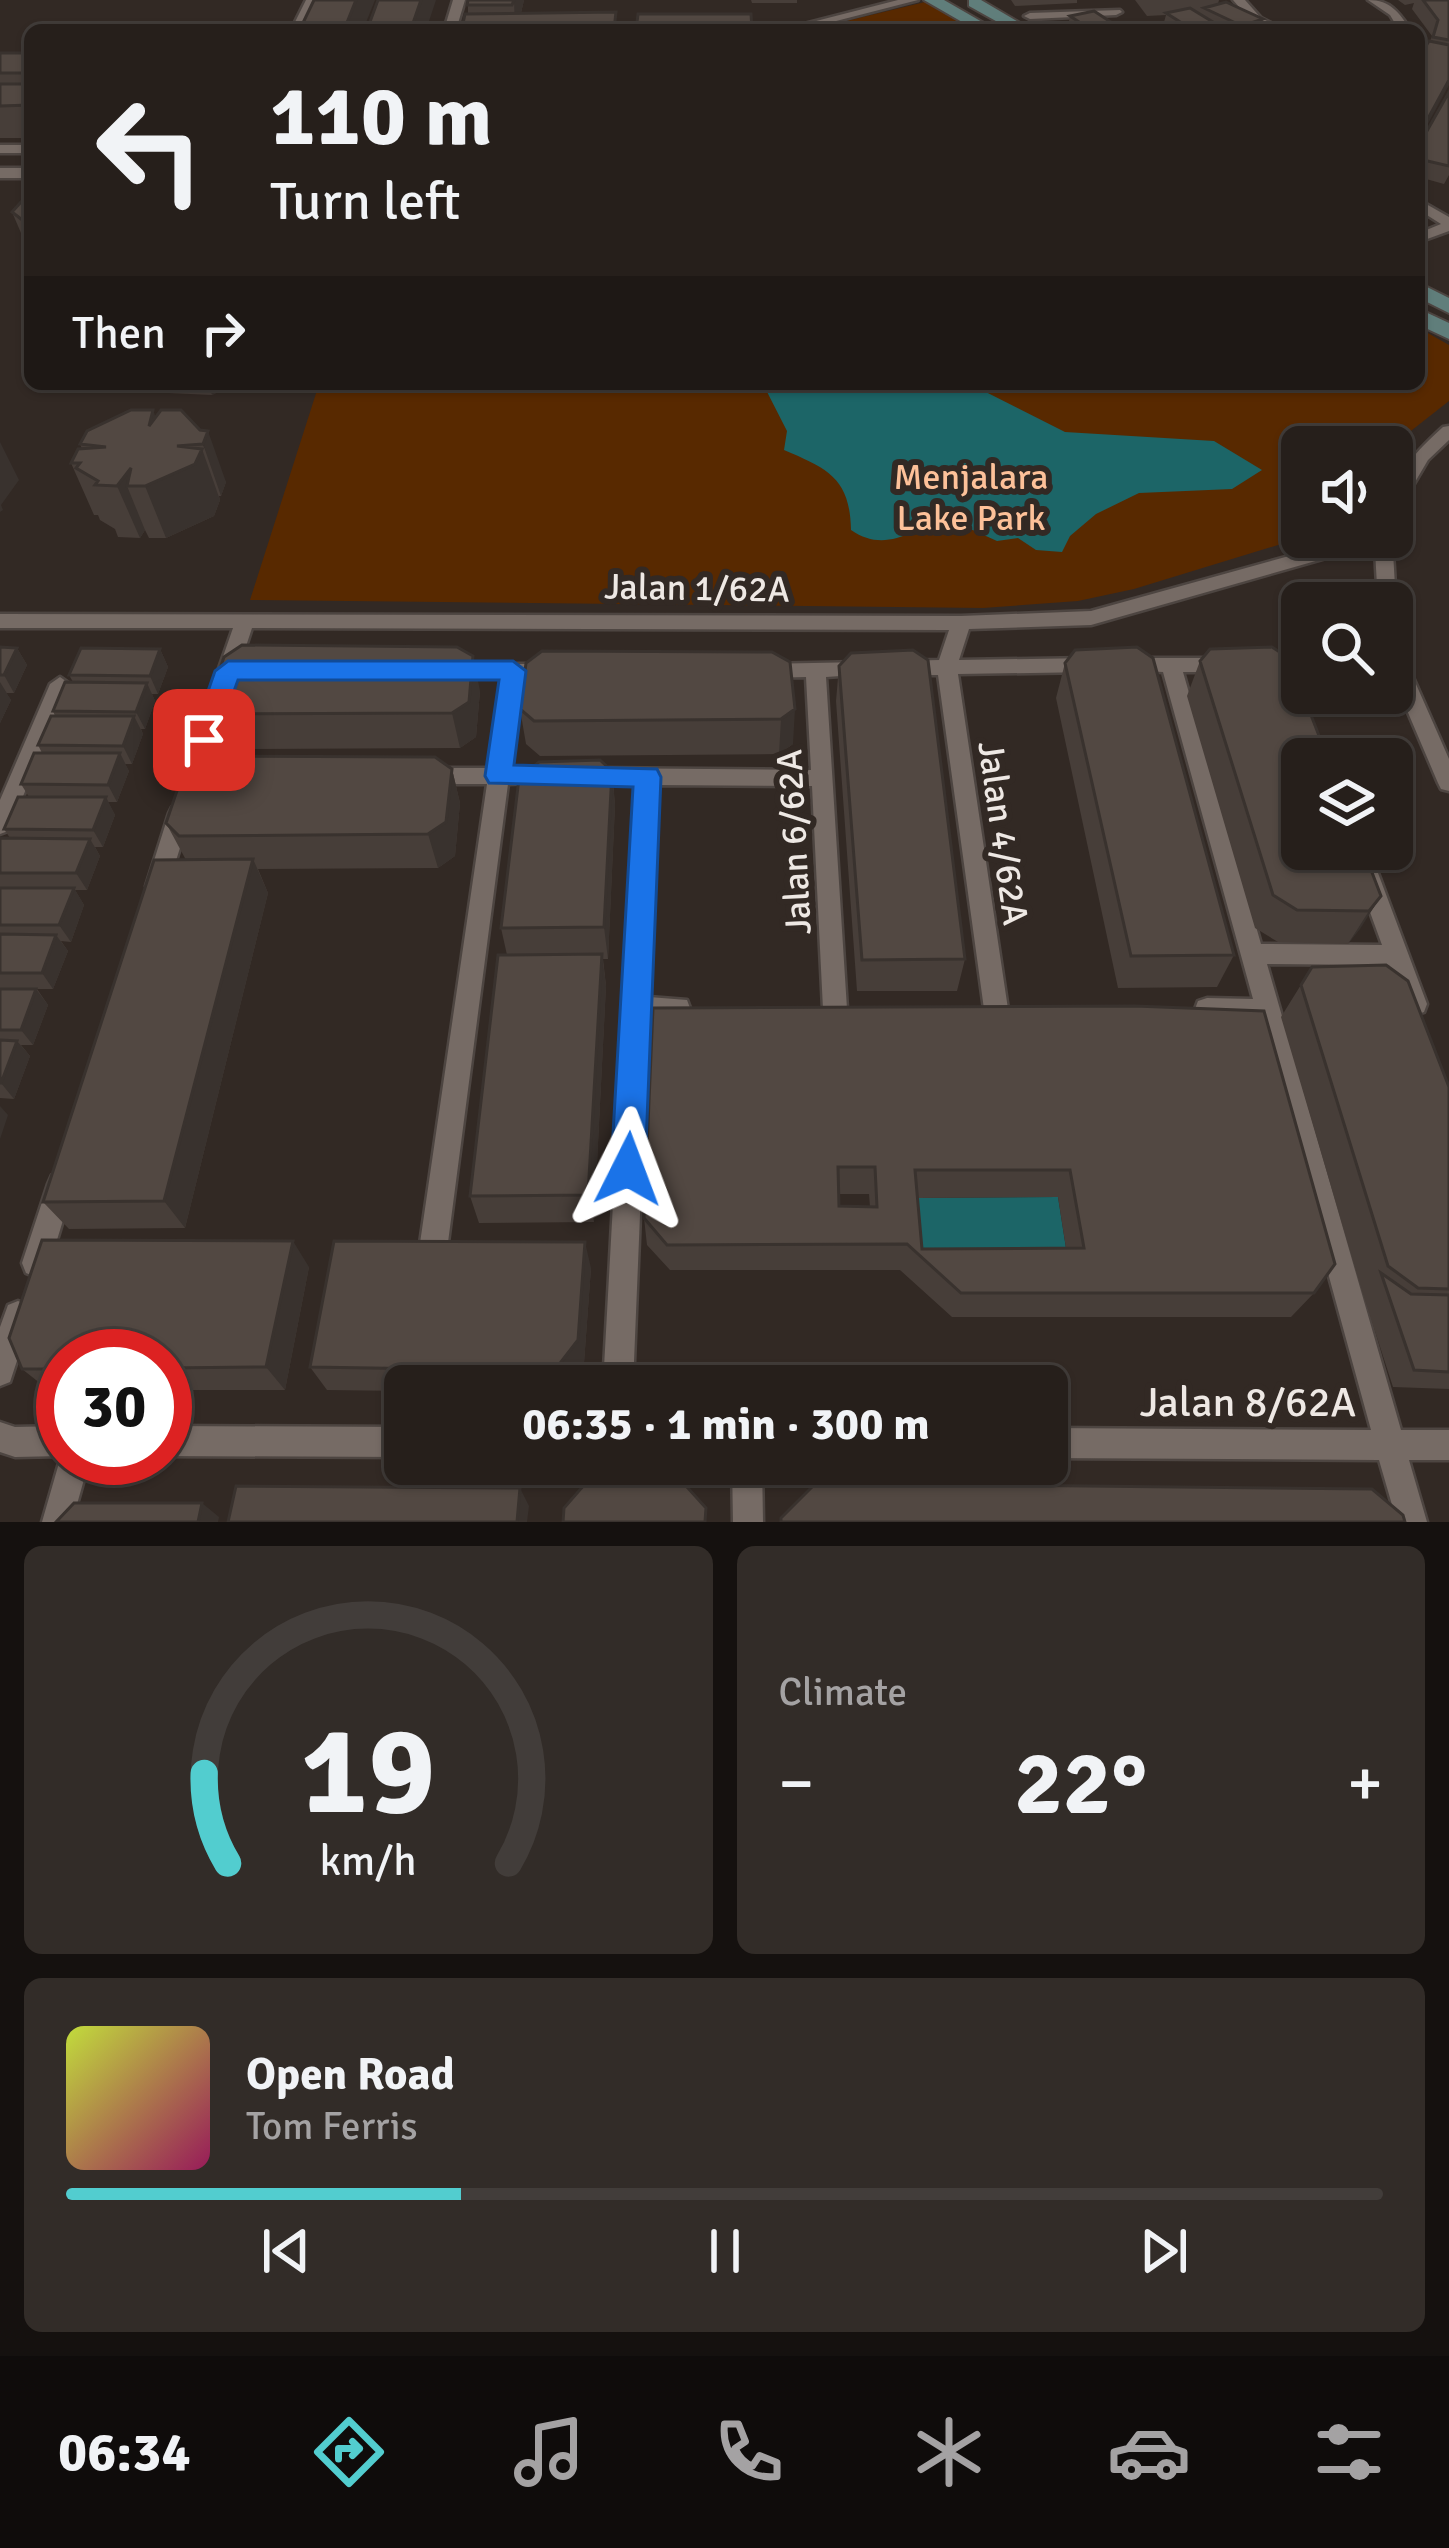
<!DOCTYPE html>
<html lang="en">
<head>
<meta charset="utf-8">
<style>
	:root { --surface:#261f1b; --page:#322c28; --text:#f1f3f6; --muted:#a4a2a3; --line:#423d3a; --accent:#52cdcf }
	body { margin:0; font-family:Signika,sans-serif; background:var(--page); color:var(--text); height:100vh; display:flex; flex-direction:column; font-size:45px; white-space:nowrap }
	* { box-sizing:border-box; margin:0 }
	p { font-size:39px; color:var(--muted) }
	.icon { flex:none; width:66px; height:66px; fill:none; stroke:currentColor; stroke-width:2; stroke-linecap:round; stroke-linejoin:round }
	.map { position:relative; height:1522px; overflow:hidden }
	.sheet { display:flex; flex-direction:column; gap:24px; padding:24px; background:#15110f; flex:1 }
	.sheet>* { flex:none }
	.banner { position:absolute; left:24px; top:24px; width:1401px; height:366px; border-radius:18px; box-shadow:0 3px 9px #0004,0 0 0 3px var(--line); background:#261f1b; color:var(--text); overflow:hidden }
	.fabs { position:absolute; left:1281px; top:426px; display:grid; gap:24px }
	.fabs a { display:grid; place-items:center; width:132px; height:132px; border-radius:18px; background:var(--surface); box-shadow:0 3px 9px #0004,0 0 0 3px var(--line); font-size:60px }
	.speed { position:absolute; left:36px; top:1329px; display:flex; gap:24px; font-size:60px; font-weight:700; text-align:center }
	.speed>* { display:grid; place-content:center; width:156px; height:156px; border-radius:50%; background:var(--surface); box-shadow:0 3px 9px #0004,0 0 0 3px var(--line); line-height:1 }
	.speed .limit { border:18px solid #d22; background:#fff; color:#111 }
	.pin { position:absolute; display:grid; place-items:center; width:102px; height:102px; color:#fff; margin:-51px; border-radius:24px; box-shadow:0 6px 18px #0006 }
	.me { position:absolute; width:132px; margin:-66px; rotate:3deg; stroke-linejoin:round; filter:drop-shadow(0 0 9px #0008) }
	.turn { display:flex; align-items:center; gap:42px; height:252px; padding:0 48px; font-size:54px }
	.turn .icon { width:156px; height:156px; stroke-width:2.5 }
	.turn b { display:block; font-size:84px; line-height:102px }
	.then { display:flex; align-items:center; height:114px; padding:0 48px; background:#0003; gap:24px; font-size:45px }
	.big { font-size:90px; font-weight:800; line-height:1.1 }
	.sheet .widget { flex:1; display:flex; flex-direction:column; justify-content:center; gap:18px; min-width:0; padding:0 42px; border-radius:18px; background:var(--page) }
	.sheet .dial { align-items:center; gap:0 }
	.dial svg { height:312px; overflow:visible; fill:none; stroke:var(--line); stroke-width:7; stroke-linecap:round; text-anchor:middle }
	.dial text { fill:var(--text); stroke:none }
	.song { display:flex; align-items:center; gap:36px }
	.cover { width:144px; height:144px; border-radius:18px; background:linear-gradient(135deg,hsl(70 70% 55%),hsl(330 70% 35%)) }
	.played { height:12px; border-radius:6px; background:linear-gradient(90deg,var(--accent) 30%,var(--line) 30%) }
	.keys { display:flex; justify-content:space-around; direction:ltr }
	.heat { display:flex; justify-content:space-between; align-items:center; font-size:66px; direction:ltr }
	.sheet .tiles { flex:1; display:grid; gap:24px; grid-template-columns:1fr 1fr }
	.widget:last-child { grid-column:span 2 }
	.trip { position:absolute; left:384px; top:1365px; width:684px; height:120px; border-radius:18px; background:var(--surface); box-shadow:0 3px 9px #0004,0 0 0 3px var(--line); font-weight:800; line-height:120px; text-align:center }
	.dock { display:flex; height:192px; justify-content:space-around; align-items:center; background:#0f0c0b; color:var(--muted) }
	.dock .icon { width:84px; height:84px }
	.dock .active { color:var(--accent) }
	.dock b { font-size:54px; color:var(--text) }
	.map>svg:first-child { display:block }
	.green { fill:#582900 }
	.water { fill:#1c6567 }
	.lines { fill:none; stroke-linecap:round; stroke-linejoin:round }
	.minor-casing { stroke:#4d4541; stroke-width:5 }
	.tertiary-casing { stroke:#4d4541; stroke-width:5 }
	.secondary-casing { stroke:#4d4541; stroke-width:4 }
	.minor { fill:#766b65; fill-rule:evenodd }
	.tertiary { fill:#766b65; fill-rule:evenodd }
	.secondary { fill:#607e7b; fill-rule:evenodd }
	.wall { fill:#473e39; fill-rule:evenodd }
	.shaded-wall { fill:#39322e }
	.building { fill:#524842; stroke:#39322e; stroke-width:3; fill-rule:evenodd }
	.route { fill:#1a73e8; stroke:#114b97; stroke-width:3 }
	.labels { text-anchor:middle; stroke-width:12; stroke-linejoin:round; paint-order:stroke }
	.park-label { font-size:36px; fill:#fdc199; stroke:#322924 }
	.street-label { font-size:36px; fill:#eee8e4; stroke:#322924 }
	.near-street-label { font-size:42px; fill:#eee8e4; stroke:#322924 }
</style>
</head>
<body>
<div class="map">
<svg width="1449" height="1522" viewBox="0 0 1449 1522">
	<rect width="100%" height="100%" fill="#322924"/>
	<path class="green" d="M925,2l48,28h-164z
		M1419,328l30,17v56l-42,33 -15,30v-17h-90l2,90 -170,52 -56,12 -95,7 -733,-8 69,-216h1100z"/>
	<path class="water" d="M763,384h207l95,48 149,9 48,29 -30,19 -93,4 -43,21 -26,22 -8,16 -26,-2 -18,-12 -21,3 -53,-24c-32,15 -60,36 -93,13 -1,-51 -22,-61 -67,-80l3,-19z
		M1058,1197l12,77h-155l-7,-76z"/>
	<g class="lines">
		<g class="minor-casing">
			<path id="minor" d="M306,0h12l-15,30h-12z
				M453,0h12l-9,30h-12z
				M898,0h20l-117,30h-20z
				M1233,0h12l16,18 24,12c-25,0 -36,-11 -52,-30z
				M1368,0c23,0 31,13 43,30h-12l-9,-15z
				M1120,10l2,2 -6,3 -86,4 -6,-3 6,-3z
				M0,145h30v8h-30z
				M1419,200l30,17v14l-30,11v-9l22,-9 -22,-14z
				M1449,426v14l-21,20 -30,51 -6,2c0,-39 24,-61 51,-86z
				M1392,535l4,68 -4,5v-5h-14l-3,-53h-21l-263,75 -122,4 -10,31 132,-2 10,7 -10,7 -133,2 50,335 -3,8 -9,3 -9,-3 -3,-8 -46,-334h-37l-10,-7 10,-7 38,-1 10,-30 -697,-2 -51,155 -3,6h-16l-3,-6 54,-155h-233v-14l961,2 130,-5 263,-73z
				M1392,624l10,7 6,35 41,93v32l-8,-2 -3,-6 -46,-108z
				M1129,658h94l10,7 -10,7h-40l78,272 121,1 -35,-96h22l58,155 -3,8 -9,3 -9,-3 -17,-47 -122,-1 134,466h48v30h-40l18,62h-30l-18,-62 -332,-2v-30l324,2 -112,-409 -61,-4 -3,-8 3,-8 9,-3 46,1 -90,-327 -41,-2 -3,-5 3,-5z
				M863,662l7,2 3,5 -3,5 -44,3 21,332 -3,8 -9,3 -9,-3 -3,-8 -11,-223 -155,-1 -8,212 38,3 3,8 -3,8 -39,3 -15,367h-30l33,-601 -54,-3 -4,-6 4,-6 7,-2 222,2 -5,-93 -43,1 -10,-7 10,-7z
				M451,664h101l10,7 -10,7h-30l-12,90 42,2 4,6 -4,6 -44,2 -61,466 -4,10 -10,4 -10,-4 -4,-10 68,-466h-60l-7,-2 -4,-6 4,-6 7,-2h62l13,-90 -58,-2 -3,-5 3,-5z
				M60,677l10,7 -59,141 -3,6 -8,3v-34l50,-116z
				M180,804l8,3 3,6 -23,73 -3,7 -8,2 -8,-2 -3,-7 23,-73 3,-6z
				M61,1171l9,4 4,9 -24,79 -4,10 -10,4 -10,-4 -4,-10 26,-79 4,-9z
				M18,1301l10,4 4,10 -22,67 -10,4v-59l8,-22z
				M0,1422l15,5 48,-1v32h27l-18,64h-30l19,-66 -46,1 -15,-5z
				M165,1426l240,1v30l-240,-1z
				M732,1464h30l1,58h-30z"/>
		</g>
		<g class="tertiary-casing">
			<path id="tertiary" d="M0,168h30v10h-30z"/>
		</g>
		<g class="secondary-casing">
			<path id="secondary" d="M924,0h20l52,30h-20z
				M969,0h12l51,30h-20l-43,-24z
				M1419,283l30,15v15l-30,-15z
				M1419,309l30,14v16l-30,-14z"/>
		</g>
		<use href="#minor" class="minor"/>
		<use href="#tertiary" class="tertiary"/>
		<use href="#secondary" class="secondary"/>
	</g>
	<path class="wall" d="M468,0h56l-3,13 96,17h-155l6,-16z
		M751,0h46v3h-45z
		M1011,0h66v3l-62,3z
		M1135,0h84l-1,4 42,26h-96l-2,-1 4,-14 -19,1z
		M1398,0h51v85l-19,-44 2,-5 -20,-27 2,-6 -9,2z
		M1070,16l53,14h-56z
		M0,53h30v85h-30z
		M1449,92v83l-5,9 -25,-7v-32z
		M30,192v62l-18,-42z
		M158,384h72v2l-18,9 -44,-2z
		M181,410l45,72 -5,14h-2l1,4 -6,16 -48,22h-17l-4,-8 -5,8 -22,-1 -3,-8 -15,-9 -2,-5h-4l-23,-52 11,-14 -2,-5z
		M0,647l17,1 10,17 -13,28h-8l5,7 -11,23z
		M160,649l8,18 -10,27h-6l3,7 -10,28h-4l2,5 -11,30h-7l4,7 -12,31h-9l7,13 -12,32h-8l5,9 -13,34h-12l9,15 -13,37 -10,-1 7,10 -15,38h-16l11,16 -15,40h-12l9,11 -16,43 -14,-1v-260h10l-6,-9 25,-32 -8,-13 21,-31 -4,-8 17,-29 -2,-5 20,-29 -4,-7z
		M772,652l21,92 -14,10 -239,2 -14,-12 -6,-35z
		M1200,661l181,235 -33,48 -70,-2 -23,-14 -68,-232z
		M1065,663l169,292 -17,32 -99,1 -62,-290z
		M839,666l126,293 -8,32h-100l-21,-290z
		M480,691l-4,46 -16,11 -225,1 -12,-11 -15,-35z
		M452,769l8,34 -5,53 -17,12 -180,1 10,24 -83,335 -116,1 -26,-27 143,-342 -20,-37z
		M612,771l3,34 -7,154h-5l3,27 -12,236 -115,1 -9,-27 37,-241 -6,-27z
		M1312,967l137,120v302l-56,-2 -31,-96 -81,-274z
		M1135,1006l179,287 -23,24h-339l-52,-47h-230l-23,-25 -3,-27zM839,1194h30l1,13 -31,-1zM1058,1197l8,51 -144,1 -4,-51z
		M309,1267l-24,123h-120v-34h-102v35h-13l-28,-22z
		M591,1268l-7,95 -18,23h-161v5l-78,-1 -17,-23z"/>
	<path class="shaded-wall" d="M356,0h19l-12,30h-19z
		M421,0h15l-10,30h-54z
		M514,0h10l-7,30h-2z
		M1263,19l-3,11h-20l2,-4z
		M1449,80v5l-30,55v-5z
		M208,384h22v2l-18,9z
		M153,410l19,52 30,-13 18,51 -6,16 -48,22 -21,-52 4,-60z
		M208,431l18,51 -5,14 -18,-52z
		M0,442l19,38 -18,25 2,5 -3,2z
		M131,468l-4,18 18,44 -5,8 -23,-52z
		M17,648l10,17 -13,28 -10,-18z
		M160,649l8,18 -10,27 -8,-18z
		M473,656l7,35 -4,46 -16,11 -8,-35z
		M0,682l11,18 -11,23z
		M147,683l8,18 -10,28 -9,-17z
		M795,709l-2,35 -14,10 2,-35z
		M134,716l9,18 -11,30 -9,-18z
		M120,753l9,18 -12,31 -9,-17z
		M452,769l8,34 -5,53 -17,12 -10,-34z
		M612,771l3,34 -7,154 -4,-32z
		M106,797l9,18 -12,32 -10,-17z
		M90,839l10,17 -13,34 -11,-17z
		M253,859l15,34 -83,335 -21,-27z
		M74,888l10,17 -13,37 -12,-17z
		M1381,896l-21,33 -12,15 21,-33z
		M56,935l12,16 -15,38 -11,-16z
		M602,954l4,32 -12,236 -6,-27z
		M36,989l12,16 -15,40 -12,-15z
		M17,1041l13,15 -16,43 -13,-16z
		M0,1106l8,9 -8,24z
		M293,1241l16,26 -24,123 -19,-23z
		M585,1242l6,26 -7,95 -18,23h-7l-5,-15z
		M520,1488l9,18 -2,16h-10z
		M202,1503l17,14 -1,5h-20z"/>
	<path class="building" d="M314,0h42l-12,30 -43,-3z
		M378,0h43l-9,26 -45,4z
		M468,0h46l-2,5h-45z
		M1423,0h26v40l-16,-3 5,-17z
		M1226,2l37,17 -21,7 -38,-18z
		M1190,8l36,22h-33l-27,-17z
		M1094,11l29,19h-32l-21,-14z
		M616,12l-2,18h-146l-6,-2 3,-14z
		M638,14h113l1,15 -116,1z
		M1290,25l21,5h-25z
		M1429,41l20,4v35l-30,55v-78z
		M0,53h30v20h-30z
		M0,84h30v21l-30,1z
		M1449,92v74l-30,-7v-14z
		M30,192v34l-18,-14z
		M131,410h22l-4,16 12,-16h20l19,20 8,1 -5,13 -26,2 25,3 -7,15 -50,22h-18l4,-18 -14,18 -22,-1 3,-4 -22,-13 4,-5h-9l7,-14 28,-2 -26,-3 7,-13z
		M242,645l215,2 16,9 -4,46 -17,11 -231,1 -13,-11 16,-46z
		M0,647l17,1 -13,27h-4z
		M1137,647l16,11 81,297 -103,1 -66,-293 10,-13z
		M1272,647l17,11 39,101h-26v90h61l18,47 -12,15 -72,-1 -24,-15 -73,-234 10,-12z
		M81,648l79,1 -10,27 -81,-1z
		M913,650l15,10 37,299 -103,1 -23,-294 12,-13z
		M542,651l230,1 18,10 5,47 -14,10 -247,2 -14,-12 6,-46z
		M65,682l82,1 -11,29 -83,-1z
		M51,716h83l-11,30 -85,-1z
		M34,753h86l-12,32 -87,-1z
		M204,756l231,1 17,12 -6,53 -18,12 -249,2 -13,-13 18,-53z
		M600,760l12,11 -8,156 -103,1 18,-150 20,-16z
		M18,797h88l-13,33 -89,-1z
		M0,838l90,1 -14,34h-76z
		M253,859l-89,342 -121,1 111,-342z
		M0,888h74l-15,37h-59z
		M0,934l56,1 -14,38h-42z
		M602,954l-14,241 -118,1 28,-241z
		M1386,965l22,16 41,106v202l-31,-1 -30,-22 -87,-281 11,-18z
		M0,989h36l-15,41h-21z
		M1135,1006l129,5 71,253 -21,29h-353l-54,-49 -240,1 -23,-27 9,-210zM838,1167h37l2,40 -38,-1zM915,1170h155l14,78 -162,1z
		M0,1040l17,1 -16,42h-1z
		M42,1240l251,1 -27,126 -101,1v-12h-102v13h-41l-13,-31z
		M334,1241l251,1 -7,98 -24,31 -244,-4z
		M1381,1273l30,21 38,1v77l-35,-2z
		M591,1477h87l28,31 -1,14h-142l1,-14z
		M816,1483l556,6 31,26 2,7h-624v-4z
		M236,1486l284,2 -3,34h-289z
		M74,1503h128l-4,19h-142z"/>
	<path class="route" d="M228,661h285l13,10 -12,94 143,4 4,8 -16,392 -5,12 -12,4 -12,-4 -5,-12 22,-382 -144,-4 -4,-7 14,-96h-261l-24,67h-19l-4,-7 24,-69z"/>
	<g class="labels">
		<g class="park-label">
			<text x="971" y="489">Menjalara<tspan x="971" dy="41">Lake Park</tspan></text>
		</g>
		<g class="street-label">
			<text transform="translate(697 587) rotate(1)" y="13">Jalan 1/62A</text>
			<text transform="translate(1004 833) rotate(82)" y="13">Jalan 4/62A</text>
			<text transform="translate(793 842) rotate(-93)" y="13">Jalan 6/62A</text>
		</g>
		<g class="near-street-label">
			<text x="1248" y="1416">Jalan 8/62A</text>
		</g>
	</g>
</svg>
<div class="fabs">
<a><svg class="icon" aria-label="sound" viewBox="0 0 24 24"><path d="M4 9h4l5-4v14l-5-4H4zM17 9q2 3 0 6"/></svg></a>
<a><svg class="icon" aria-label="search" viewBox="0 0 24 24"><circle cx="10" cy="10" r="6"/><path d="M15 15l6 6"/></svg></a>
<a><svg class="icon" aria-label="layers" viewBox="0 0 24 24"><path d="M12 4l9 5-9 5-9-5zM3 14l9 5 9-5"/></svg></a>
</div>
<div class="speed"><div class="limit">30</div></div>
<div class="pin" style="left:204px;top:740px;background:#d93025"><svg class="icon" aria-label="arrive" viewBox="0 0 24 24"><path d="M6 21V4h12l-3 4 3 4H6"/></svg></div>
<svg class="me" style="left:628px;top:1169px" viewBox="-20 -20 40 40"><path d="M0-17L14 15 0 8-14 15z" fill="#1a73e8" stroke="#fff" stroke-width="4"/></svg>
<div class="trip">06:35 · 1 min · 300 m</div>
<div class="banner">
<div class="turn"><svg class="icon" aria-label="left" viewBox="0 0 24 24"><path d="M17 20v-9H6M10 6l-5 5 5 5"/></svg><div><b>110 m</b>Turn left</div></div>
<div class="then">Then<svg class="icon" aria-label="right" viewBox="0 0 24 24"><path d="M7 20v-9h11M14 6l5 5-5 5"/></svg></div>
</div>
</div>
<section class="sheet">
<div class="tiles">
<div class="widget dial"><svg viewBox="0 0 100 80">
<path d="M14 69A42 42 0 1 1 86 69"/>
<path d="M14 69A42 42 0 0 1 8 46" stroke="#52cdcf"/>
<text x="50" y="56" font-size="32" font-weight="700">19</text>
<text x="50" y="72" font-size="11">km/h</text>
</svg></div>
<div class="widget"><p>Climate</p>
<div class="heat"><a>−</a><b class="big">22°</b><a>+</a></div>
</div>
<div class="widget">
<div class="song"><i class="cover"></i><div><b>Open Road</b><p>Tom Ferris</p></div></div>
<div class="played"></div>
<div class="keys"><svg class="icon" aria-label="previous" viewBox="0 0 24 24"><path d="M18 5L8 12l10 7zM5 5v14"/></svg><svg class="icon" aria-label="pause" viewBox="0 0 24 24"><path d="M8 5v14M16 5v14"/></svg><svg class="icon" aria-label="next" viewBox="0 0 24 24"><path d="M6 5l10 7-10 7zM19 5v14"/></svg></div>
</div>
</div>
</section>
<nav class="dock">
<b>06:34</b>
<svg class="icon active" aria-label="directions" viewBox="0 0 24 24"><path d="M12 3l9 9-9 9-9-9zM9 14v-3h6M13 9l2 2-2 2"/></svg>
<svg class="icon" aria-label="music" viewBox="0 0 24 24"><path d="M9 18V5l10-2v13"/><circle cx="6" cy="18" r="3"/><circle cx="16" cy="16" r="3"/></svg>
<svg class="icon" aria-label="phone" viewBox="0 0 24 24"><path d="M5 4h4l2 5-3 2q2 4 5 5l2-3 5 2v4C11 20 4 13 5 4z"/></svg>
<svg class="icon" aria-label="climate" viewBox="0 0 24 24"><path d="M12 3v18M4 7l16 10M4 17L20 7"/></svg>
<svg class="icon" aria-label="car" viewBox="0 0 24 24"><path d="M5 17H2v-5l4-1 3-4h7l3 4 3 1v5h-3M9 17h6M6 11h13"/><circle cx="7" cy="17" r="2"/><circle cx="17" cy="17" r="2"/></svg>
<svg class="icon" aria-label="filters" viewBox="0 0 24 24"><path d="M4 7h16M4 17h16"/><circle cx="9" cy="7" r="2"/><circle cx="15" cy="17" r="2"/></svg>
</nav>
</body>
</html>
